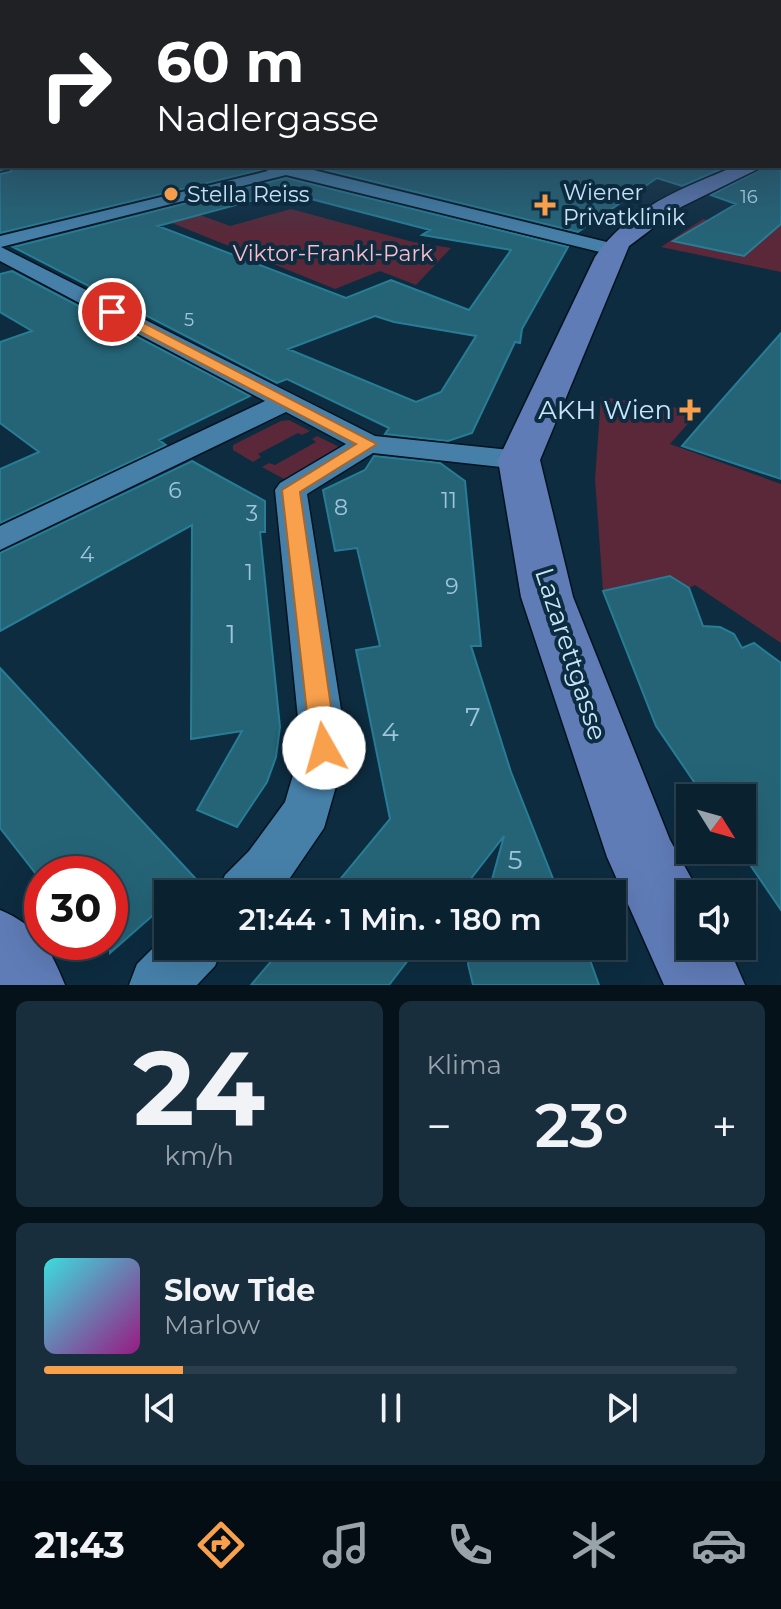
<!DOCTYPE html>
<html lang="de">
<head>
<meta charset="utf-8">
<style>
	:root { --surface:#0a2130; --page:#182e3c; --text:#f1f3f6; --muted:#99a3ab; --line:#2a3e4c; --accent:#f8a04b }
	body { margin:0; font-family:Montserrat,sans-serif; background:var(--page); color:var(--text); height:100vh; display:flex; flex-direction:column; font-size:30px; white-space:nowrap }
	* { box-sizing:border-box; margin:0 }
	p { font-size:26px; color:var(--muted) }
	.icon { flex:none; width:44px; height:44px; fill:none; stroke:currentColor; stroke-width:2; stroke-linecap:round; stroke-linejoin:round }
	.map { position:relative; height:985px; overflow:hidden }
	.side { display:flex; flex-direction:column; gap:16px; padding:16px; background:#06121a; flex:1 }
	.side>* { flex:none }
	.top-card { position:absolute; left:0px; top:0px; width:782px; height:168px; box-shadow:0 8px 32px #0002,0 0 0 2px var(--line); background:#202124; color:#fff; overflow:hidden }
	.needle { width:52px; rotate:127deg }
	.tools { position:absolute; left:676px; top:784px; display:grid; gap:16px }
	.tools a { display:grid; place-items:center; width:80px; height:80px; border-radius:0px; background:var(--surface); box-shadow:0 8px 32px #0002,0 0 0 2px var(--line); font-size:40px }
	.speed { position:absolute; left:24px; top:856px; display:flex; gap:16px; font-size:40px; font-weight:700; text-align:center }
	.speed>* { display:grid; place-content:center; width:104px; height:104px; border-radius:50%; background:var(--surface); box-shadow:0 8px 32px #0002,0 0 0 2px var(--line); line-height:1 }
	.speed .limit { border:12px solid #d22; background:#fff; color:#111 }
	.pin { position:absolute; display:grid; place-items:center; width:68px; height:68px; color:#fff; margin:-34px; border:4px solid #fff; border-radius:50%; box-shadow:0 2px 8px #0007 }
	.me { position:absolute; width:88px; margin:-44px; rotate:353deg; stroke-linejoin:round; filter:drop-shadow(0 0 6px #0008) }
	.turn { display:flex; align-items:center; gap:28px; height:168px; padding:0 24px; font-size:36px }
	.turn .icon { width:104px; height:104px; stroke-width:2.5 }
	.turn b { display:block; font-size:56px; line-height:68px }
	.big { font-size:60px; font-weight:600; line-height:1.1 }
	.side .tile { flex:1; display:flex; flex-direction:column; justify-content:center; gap:12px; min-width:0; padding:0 28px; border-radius:12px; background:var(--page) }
	.side .dial { align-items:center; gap:0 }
	.dial b { font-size:104px; line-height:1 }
	.song { display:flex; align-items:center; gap:24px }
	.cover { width:96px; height:96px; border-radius:12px; background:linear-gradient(135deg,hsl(180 70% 55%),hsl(310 70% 35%)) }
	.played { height:8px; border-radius:4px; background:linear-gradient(90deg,var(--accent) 20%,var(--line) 20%) }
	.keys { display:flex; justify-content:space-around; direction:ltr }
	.heat { display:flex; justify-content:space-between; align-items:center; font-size:44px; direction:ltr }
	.side .tiles { flex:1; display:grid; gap:16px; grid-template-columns:1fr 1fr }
	.tile:last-child { grid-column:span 2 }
	.trip { position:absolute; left:154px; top:880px; width:472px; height:80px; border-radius:0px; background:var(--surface); box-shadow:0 8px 32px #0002,0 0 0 2px var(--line); font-weight:600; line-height:80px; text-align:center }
	.menu { display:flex; height:128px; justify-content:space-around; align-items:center; background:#040d13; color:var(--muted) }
	.menu .icon { width:56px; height:56px }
	.menu .on { color:var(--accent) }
	.menu b { font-size:36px; color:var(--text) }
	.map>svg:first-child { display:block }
	.green { fill:#5a2838 }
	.building { fill:#256477; stroke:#277d96; stroke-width:2; fill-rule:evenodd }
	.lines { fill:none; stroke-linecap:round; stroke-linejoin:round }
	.minor-casing { stroke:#031320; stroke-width:3 }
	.secondary-casing { stroke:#031320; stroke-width:3 }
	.minor { fill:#4680a9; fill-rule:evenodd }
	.secondary { fill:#607cb7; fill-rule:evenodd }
	.route { fill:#f8a04b; stroke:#a16831; stroke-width:2 }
	.poi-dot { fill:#f8a04b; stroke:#0d2c40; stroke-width:3 }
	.labels { text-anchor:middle; stroke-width:8; stroke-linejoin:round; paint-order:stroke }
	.far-number-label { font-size:18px; fill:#9fc5db }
	.far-poi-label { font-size:22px; fill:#c8e5fc; stroke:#0d2c40; text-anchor:start }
	.far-park-label { font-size:22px; fill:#fcbbcc; stroke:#0d2c40 }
	.number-label { font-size:22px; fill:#9fc5db }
	.poi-label { font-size:26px; fill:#c8e5fc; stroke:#0d2c40; text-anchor:end }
	.near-number-label { font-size:26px; fill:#9fc5db }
	.street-label { font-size:26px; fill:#c8e5fc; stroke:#0d2c40 }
</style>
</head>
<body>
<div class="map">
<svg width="781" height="985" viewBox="0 0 781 985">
	<rect width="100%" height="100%" fill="#0d2c40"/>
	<path class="green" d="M291,209l122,33 38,6 -35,37 -36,-14 -45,18 -163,-66 28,-8 30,11z
		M703,219l16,3 62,-1v51l-120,-25z
		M601,397l98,14 -29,33 111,40v159l-86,-58 -6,3 -19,-12 -67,15 -8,-112z
		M289,420l21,11 -8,4 -4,-2 -40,21 3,3 -8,5 -20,-12v-5l48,-24z
		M317,436l22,11v5l-47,26 -8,1 -22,-12 7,-4 6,2 41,-23 -4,-3z"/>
	<path class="building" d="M14,166h243l3,4 -260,63v-59l10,-2z
		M310,166h418l-46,20 -25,-8 -79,54z
		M767,166h14v58l-37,32 -71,-15 63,-37 -25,-9z
		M286,178l282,69 -46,82 -2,14 -5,-1 -43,91 -24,8 -63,-7 4,-6 -102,-49 -10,4 -264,-136zM284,192l146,38 -8,5 89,15 -42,60 -78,-30 -45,18 -188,-72zM375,316l19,6 82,14 -35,56 -25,10 -128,-53z
		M12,271l238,125 -91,44 7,5 -166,78v-54l39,-17 -39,-29v-81l32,-11 -32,-19v-38z
		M781,333v146l-99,-33 32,-37z
		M374,456l66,7 25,18 16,165h-10l40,126 48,122h-71l16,-58 -45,58h-131l62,-75 -34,-169 24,-4 -23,-98 -22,3 -12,-61 42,-20z
		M192,461l73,40v31h-5l20,195 -4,30 -9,25 -30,45 -40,-17 45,-79 -51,8 1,-214 -192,106v-78z
		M670,576l19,12 14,38 17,1 14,7 8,14 12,-5 27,20v247l-41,-60 2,-52h-37l-49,-72 -53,-135z
		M0,668l195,210 -18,16h-9v8l-58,51v-79h-74l-36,-46z
		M284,946h135l-30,39h-138z
		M473,946h112l14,39h-126l-5,-21z"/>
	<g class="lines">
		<g class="minor-casing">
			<path id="minor" d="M0,105h2v6h-2z
				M780,124h1v8h-1z
				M2,134v8l-2,1v-8z
				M780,154h1v9h-1z
				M260,166h37l322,79 3,4 -10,6 -326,-80 -285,72 374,189 144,15 11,3 4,6 -4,6 -11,3 -146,-16 -66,41 40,254 -23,80 -45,66h-62l8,-19 24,-24 36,-49 16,-54 -26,-258 5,-7 66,-39 -60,-32 -286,138v-24l265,-125 -265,-140v-25l268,-65z
				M168,933v13h55l-8,20 -18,19h-68l8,-21z"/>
		</g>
		<g class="secondary-casing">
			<path id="secondary" d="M0,159l2,7h9l-2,3 -9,2z
				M736,166h28l-83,41 -52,39 -89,214 33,137 97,243 30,54h-10v52h38l17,39h-81l-57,-128 -86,-260 -23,-137 97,-203c33,-49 88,-69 141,-91z
				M0,910c38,16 50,38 65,75h-65z"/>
		</g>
		<use href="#minor" class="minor"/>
		<use href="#secondary" class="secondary"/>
	</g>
	<linearGradient id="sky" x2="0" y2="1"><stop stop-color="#071823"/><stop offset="0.42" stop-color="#2f4b64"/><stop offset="1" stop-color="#2f4b64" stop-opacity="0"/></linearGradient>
	<rect width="781" height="238" fill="url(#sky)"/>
	<path class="route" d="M108,309h9l260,135 -77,48 37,256 -3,8 -10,3 -9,-3 -4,-8 -29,-258 74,-46 -248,-129z"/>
	<g class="poi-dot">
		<circle cx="171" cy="194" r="8"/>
		<path d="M541 193h8v8h8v8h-8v8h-8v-8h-8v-8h8z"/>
		<path d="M686 398h8v8h8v8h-8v8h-8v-8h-8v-8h8z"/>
	</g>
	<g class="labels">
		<g class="far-number-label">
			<text x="749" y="203">16</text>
			<text x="189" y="326">5</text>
		</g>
		<g class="far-poi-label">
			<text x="563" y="200">Wiener<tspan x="563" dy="25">Privatklinik</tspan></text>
			<text x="187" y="202">Stella Reiss</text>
		</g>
		<g class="far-park-label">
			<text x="333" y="261">Viktor-Frankl-Park</text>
		</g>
		<g class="number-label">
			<text x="175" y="498">6</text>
			<text x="449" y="508">11</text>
			<text x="341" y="515">8</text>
			<text x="252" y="521">3</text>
			<text x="87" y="562">4</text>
			<text x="249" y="580">1</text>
			<text x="452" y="594">9</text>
		</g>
		<g class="poi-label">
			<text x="672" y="419">AKH Wien</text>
		</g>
		<g class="near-number-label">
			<text x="231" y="643">1</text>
			<text x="473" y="726">7</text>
			<text x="390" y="741">4</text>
			<text x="515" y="869">5</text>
		</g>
		<g class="street-label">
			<text transform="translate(571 654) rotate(72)" y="9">Lazarettgasse</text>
		</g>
	</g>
</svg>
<div class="tools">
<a><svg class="needle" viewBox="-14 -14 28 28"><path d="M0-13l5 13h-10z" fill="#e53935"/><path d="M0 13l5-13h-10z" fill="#99a3ab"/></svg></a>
<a><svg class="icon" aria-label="sound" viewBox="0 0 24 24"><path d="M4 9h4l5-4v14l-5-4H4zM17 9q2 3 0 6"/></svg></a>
</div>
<div class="speed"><div class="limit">30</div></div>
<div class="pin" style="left:112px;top:312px;background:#d93025"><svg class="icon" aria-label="arrive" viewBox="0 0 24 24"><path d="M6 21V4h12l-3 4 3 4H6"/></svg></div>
<svg class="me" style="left:324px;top:748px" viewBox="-20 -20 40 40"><circle r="19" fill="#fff"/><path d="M0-13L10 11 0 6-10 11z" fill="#f8a04b"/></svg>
<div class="trip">21:44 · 1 Min. · 180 m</div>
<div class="top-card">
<div class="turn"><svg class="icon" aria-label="right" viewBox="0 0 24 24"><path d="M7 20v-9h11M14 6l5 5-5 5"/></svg><div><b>60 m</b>Nadlergasse</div></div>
</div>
</div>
<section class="side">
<div class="tiles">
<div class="tile dial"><b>24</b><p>km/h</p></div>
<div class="tile"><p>Klima</p>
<div class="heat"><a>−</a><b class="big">23°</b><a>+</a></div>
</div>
<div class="tile">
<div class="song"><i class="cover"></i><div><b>Slow Tide</b><p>Marlow</p></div></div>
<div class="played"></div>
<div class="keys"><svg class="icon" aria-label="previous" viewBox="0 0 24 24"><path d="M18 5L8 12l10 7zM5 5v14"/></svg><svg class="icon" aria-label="pause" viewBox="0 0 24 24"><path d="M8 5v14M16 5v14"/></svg><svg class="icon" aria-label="next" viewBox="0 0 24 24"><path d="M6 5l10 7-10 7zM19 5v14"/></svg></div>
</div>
</div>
</section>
<nav class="menu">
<b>21:43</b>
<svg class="icon on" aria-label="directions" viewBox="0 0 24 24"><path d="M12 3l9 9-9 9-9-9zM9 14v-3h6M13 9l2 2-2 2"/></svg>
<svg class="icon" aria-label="music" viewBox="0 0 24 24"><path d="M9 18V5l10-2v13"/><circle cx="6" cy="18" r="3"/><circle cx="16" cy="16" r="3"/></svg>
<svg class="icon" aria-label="phone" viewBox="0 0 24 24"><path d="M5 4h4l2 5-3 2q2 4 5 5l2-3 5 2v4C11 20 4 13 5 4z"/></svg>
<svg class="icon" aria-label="climate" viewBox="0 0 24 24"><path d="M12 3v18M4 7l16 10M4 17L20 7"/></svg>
<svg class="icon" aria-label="car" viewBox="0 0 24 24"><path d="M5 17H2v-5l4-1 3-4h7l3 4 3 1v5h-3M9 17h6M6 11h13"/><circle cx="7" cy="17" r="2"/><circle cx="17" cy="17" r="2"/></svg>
</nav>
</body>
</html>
